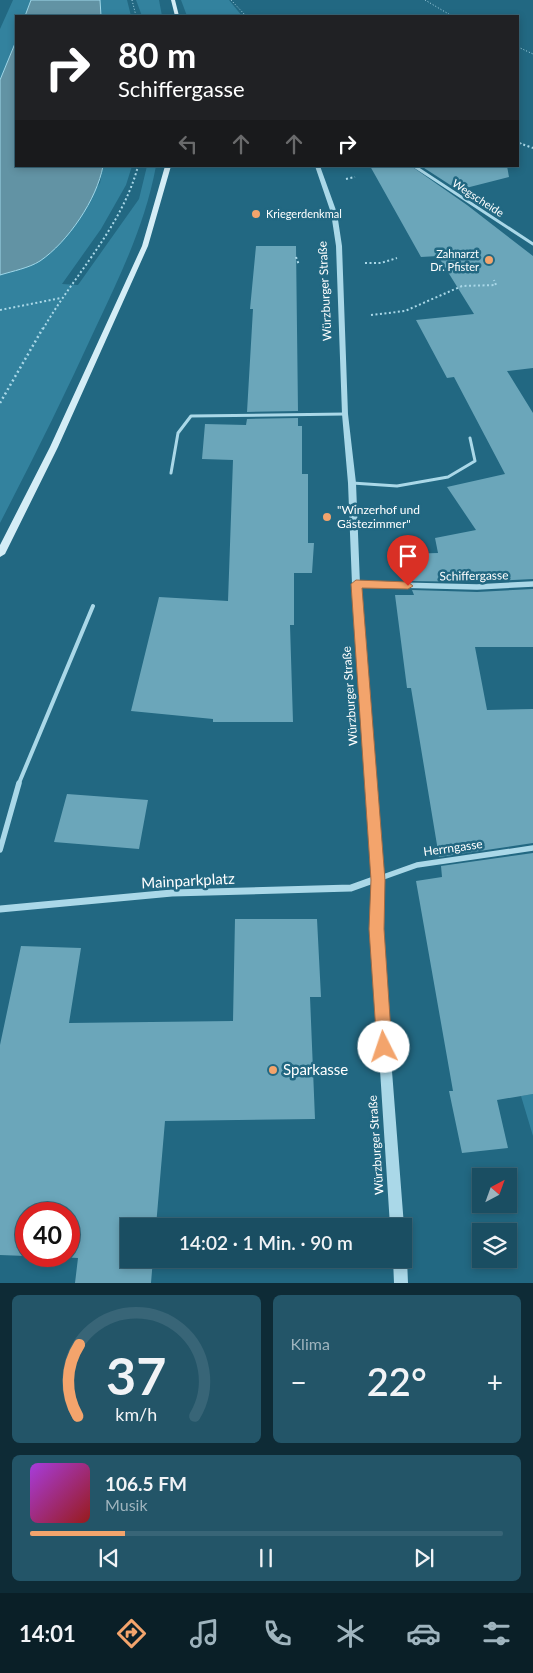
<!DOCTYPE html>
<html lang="de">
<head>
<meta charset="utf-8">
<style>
	:root { --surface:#1a4e62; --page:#235568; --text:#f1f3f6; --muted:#9fb4be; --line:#386577; --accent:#f3a46c }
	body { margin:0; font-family:Lato,sans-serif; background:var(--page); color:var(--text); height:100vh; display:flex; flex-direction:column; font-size:19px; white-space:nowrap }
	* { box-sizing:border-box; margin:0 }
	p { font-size:16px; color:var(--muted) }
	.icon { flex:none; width:28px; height:28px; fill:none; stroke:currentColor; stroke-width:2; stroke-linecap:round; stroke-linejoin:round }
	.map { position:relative; height:1283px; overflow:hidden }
	.sheet { display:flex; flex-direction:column; gap:12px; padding:12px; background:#0e2b36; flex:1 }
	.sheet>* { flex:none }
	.banner { position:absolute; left:15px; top:15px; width:504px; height:152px; border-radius:0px; box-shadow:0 2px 8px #0003,0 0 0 1px var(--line); background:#202124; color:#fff; overflow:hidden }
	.needle { width:32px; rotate:41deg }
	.buttons { position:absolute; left:472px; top:1168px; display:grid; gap:10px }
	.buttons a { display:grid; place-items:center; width:45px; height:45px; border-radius:0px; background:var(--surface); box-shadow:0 2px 8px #0003,0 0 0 1px var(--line); font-size:25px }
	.speed { position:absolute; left:15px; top:1202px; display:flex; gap:10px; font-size:25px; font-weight:700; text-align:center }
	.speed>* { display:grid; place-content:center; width:65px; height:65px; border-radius:50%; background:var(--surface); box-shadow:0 2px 8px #0003,0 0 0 1px var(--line); line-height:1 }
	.speed .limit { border:8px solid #d22; background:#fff; color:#111 }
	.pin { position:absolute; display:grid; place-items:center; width:42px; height:42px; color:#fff; margin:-51px -21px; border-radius:50% 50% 50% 0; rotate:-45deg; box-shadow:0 0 5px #0007 }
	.pin .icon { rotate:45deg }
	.me { position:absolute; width:55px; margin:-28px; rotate:356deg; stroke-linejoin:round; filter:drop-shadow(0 0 4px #0008) }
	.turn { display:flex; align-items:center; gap:18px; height:105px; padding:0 20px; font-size:22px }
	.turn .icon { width:65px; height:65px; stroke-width:2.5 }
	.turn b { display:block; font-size:35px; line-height:42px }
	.lanes { display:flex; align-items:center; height:48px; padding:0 20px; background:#0003; justify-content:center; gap:25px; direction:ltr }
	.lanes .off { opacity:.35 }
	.big { font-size:38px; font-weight:600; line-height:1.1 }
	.sheet .widget { flex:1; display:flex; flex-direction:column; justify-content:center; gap:8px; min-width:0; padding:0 18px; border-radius:8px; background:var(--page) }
	.sheet .dial { align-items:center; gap:0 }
	.dial svg { height:130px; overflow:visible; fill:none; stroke:var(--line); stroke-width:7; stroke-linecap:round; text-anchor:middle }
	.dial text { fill:var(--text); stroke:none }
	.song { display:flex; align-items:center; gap:15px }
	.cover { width:60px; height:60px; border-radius:8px; background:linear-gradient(135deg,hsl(280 70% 55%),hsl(0 70% 35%)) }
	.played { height:5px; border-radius:2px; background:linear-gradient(90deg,var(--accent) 20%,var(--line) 20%) }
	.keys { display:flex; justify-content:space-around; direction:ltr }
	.heat { display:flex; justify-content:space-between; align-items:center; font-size:28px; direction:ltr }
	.sheet .tiles { flex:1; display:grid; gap:12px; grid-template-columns:1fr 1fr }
	.widget:last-child { grid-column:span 2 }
	.trip { position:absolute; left:120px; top:1218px; width:292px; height:50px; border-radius:0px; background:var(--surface); box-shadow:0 2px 8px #0003,0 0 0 1px var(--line); font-weight:600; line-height:50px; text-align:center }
	.tabs { display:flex; height:80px; justify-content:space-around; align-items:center; background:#0a1f27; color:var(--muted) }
	.tabs .icon { width:35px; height:35px }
	.tabs .on { color:var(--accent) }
	.tabs b { font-size:22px; color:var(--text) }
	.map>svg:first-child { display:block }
	.green { fill:#33829e }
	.water { fill:#6293a4; stroke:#9ed7e9 }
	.building { fill:#6ba6ba }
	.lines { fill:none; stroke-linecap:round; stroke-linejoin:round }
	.path-far2 { stroke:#aad8e8; stroke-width:1; stroke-dasharray:1 2; stroke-linecap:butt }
	.path-far1 { stroke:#aad8e8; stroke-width:2; stroke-dasharray:2 2.5; stroke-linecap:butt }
	.path { stroke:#aad8e8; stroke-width:2.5; stroke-dasharray:2 3; stroke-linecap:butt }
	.service-far1 { stroke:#aad8e8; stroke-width:3 }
	.service { stroke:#aad8e8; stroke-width:4 }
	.minor-far2 { stroke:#aad8e8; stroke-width:3 }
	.minor-far1 { stroke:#aad8e8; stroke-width:5.5 }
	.minor { stroke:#aad8e8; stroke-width:7 }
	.tertiary { fill:#aad8e8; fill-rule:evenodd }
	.secondary { fill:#d4edf6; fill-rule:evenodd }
	.route { fill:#f3a46c; stroke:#9e6b46 }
	.poi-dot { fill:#f3a46c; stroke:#226882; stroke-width:2 }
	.labels { text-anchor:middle; stroke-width:5; stroke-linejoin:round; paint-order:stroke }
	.far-street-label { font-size:11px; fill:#fff; stroke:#226882 }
	.far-poi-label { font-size:11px; fill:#fff; stroke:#226882; text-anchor:start }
	.street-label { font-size:12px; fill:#fff; stroke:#226882 }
	.poi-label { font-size:12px; fill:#fff; stroke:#226882; text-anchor:start }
	.near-street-label { font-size:15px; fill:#fff; stroke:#226882 }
	.near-poi-label { font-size:15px; fill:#fff; stroke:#226882; text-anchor:start }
</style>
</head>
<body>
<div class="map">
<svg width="533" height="1283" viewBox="0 0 533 1283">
	<rect width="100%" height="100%" fill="#226882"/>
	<path class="green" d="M13,0h18l-6,16h-9v25l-16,39v-51z
		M100,0h27l4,16h-30z
		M136,0h23l3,16h-20z
		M181,0h48l13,16h-55z
		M103,166h29l-6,19 -25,44 -39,55 16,1 61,-86 8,-33h9c-11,59 -36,110 -61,163 -30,66 -62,130 -95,194v-248l39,-13 61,-79z
		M533,1094v42l-12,-40z"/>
	<path class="water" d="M31,0h69l1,16h-76z
		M16,41v125h87c-6,33 -35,76 -63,95 -11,7 -27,10 -40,14v-195z"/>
	<path class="building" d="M370,166h41l56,39 66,51v112l-26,3 26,42v166l-56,3 -67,-1 -6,-27 34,-1 -3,-15 41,-8 -29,-43 58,-13 -51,-97 -7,1 -31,-58 58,-6 -36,-58 -17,1z
		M421,166h86l2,11 -51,13z
		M256,246h40l2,165 -51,1 6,-103h-3z
		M298,418v8h4v48h6v69h6l-2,30h-18v52h-4l3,97h-80v-3l-82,-8 28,-114 69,4 5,-141 -31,-1 3,-35 41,1 1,-6z
		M533,589v58h-58l12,63 46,-1v134l-94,14 -28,-169h-4l-12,-93h19l-2,-5 65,2z
		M67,794l81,6 -9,49 -85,-7z
		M533,853v241l-36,6 11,48 -46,5 -13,-62h4l-37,-210 26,-4 -1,-11z
		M235,919h82l4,78h-11l5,122 -150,2 -9,105h-27v33h24l-2,24h-76l3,-25 -40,-2h31v-42h-43v42l-26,-1v-210l21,-99 60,2 -12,75 164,-2z"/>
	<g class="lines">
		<path class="path-far2" d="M132,0l4,16
			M231,0l15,16
			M425,0l27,16
			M518,47l15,7
			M518,142l5,2"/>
		<path class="path-far1" d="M519,143l14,5
			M346,179l9,-2
			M296,257l3,8
			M365,263h16l16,-5
			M0,310l61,-12
			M371,315l34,-4 57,-25 34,-1 -2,-5
			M43,329c31,-54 79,-102 95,-163"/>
		<path class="path" d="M0,403l43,-75"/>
		<path class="service-far1" d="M171,473l7,-40 13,-17 154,-2
			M352,483l45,3 51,-9 27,-16 -5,-23"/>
		<path class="service" d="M19,783l74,-177"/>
		<path class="minor-far2" d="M414,166l119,78"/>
		<path class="minor-far1" d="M356,584l121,3 56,-3
			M0,850l19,-67
			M372,881l45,-16 116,-17"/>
		<path class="minor" d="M0,909l172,-16 179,-5 25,-9"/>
		<path class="tertiary" d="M315,166h5l17,47 5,33 6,168 8,69 4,101 23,296 -2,49 23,297h-14l-19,-297 2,-49 -21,-296 -4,-101 -6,-69 -6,-168 -5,-33z
			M404,1254l3,5 1,24h-14l-1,-24h11z"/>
		<path class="secondary" d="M171,0h4l4,16h-4z
			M165,166h6l-23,80 -90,201 -53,107 -5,3v-12l50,-98 92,-201z"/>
	</g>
	<path class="route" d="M356,580l52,2 5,4 -5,3 -46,-1 23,292 -1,49 8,118 -2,5 -6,2 -5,-2 -2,-5 -8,-118 2,-49 -20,-296z"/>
	<g class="poi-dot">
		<circle cx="256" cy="214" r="5"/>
		<circle cx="489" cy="260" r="5"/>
		<circle cx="327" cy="517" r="5"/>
		<circle cx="273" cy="1070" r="5"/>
	</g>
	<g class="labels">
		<g class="far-street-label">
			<text transform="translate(478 198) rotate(33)" y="4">Wegscheide</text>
		</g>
		<g class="far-poi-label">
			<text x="266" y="218">Kriegerdenkmal</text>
			<text x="479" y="258" text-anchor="end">Zahnarzt<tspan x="479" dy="13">Dr. Pfister</tspan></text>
		</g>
		<g class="street-label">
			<text transform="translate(325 291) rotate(-93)" y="4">Würzburger Straße</text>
			<text transform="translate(474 576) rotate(-1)" y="4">Schiffergasse</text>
			<text transform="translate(350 696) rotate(-94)" y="4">Würzburger Straße</text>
			<text transform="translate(453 848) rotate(-8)" y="4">Herrngasse</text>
			<text transform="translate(376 1145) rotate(-94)" y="4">Würzburger Straße</text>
		</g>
		<g class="poi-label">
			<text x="337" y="514">"Winzerhof und<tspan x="337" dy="14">Gästezimmer"</tspan></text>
		</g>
		<g class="near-street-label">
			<text transform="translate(188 881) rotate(-3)" y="5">Mainparkplatz</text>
		</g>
		<g class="near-poi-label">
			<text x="283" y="1075">Sparkasse</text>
		</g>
	</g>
</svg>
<div class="buttons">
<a><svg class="needle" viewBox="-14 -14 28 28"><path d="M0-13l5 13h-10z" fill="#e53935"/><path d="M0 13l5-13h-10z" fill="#9fb4be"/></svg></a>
<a><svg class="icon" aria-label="layers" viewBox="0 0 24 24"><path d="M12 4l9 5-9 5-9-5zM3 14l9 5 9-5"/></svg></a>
</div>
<div class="speed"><div class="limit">40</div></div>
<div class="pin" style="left:408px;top:586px;background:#d93025"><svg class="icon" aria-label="arrive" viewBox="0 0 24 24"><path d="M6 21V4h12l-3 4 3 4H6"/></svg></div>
<svg class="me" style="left:384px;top:1047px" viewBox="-20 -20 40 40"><circle r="19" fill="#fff"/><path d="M0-13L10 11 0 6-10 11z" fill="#f3a46c"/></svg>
<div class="trip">14:02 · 1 Min. · 90 m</div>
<div class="banner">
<div class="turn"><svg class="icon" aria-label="right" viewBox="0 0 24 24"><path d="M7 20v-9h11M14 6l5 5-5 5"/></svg><div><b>80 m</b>Schiffergasse</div></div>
<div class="lanes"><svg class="icon off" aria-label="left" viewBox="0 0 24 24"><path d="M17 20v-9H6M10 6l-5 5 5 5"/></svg><svg class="icon off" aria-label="ahead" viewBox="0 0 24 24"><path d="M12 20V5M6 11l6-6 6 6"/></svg><svg class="icon off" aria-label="ahead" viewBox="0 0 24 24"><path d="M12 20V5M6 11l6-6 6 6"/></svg><svg class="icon" aria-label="right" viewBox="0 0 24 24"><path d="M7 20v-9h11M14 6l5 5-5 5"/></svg></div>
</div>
</div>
<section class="sheet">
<div class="tiles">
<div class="widget dial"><svg viewBox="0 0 100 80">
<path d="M14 69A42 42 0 1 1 86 69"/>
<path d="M14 69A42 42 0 0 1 15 25" stroke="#f3a46c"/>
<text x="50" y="56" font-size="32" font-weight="700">37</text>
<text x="50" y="72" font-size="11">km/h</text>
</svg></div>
<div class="widget"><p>Klima</p>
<div class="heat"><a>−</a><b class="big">22°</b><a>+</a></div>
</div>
<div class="widget">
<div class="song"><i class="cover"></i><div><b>106.5 FM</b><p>Musik</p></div></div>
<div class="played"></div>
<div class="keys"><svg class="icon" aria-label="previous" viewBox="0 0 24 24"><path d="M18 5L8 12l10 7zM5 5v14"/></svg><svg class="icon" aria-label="pause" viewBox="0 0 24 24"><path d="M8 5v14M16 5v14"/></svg><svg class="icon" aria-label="next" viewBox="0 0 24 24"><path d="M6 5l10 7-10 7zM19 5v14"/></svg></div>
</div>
</div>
</section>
<nav class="tabs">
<b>14:01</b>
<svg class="icon on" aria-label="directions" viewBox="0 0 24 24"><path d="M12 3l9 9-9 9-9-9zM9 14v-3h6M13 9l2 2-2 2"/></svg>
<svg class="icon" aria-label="music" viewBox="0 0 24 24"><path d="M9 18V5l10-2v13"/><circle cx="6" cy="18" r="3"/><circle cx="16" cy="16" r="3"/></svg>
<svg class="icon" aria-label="phone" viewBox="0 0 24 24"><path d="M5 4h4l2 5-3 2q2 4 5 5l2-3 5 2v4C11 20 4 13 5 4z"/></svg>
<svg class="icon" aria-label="climate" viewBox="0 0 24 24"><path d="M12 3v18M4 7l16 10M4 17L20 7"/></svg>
<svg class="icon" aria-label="car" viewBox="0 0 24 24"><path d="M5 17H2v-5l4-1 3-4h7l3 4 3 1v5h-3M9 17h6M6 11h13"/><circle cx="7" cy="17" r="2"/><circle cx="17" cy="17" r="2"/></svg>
<svg class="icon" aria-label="filters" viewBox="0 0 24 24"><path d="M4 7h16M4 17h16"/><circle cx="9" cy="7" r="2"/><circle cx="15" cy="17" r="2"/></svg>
</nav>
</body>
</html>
